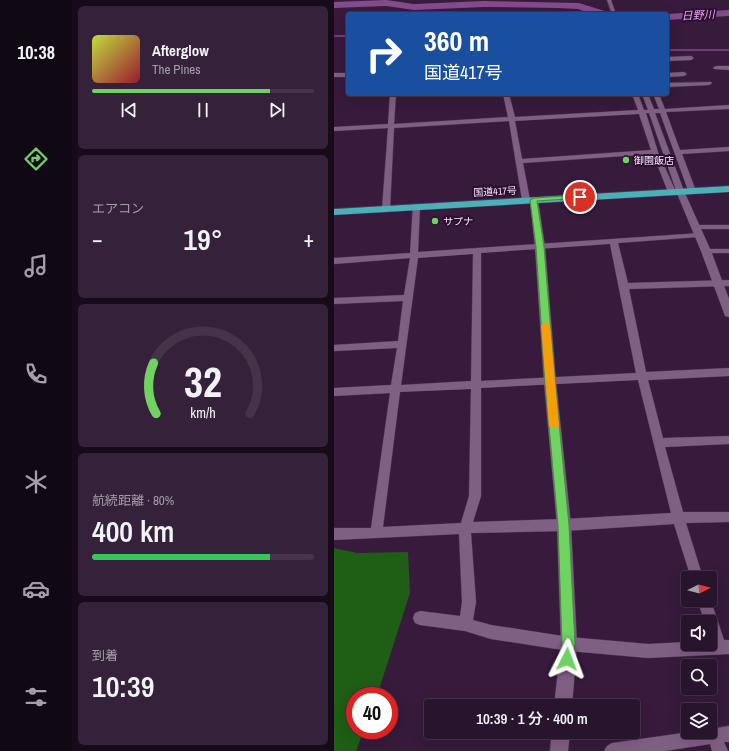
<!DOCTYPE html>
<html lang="ja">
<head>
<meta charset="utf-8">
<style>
	:root { --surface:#29142d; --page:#352139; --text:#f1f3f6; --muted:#a59eaa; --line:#453349; --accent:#6ed361 }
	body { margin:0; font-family:"Archivo Narrow","Noto Sans JP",sans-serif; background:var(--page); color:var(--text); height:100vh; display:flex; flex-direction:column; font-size:15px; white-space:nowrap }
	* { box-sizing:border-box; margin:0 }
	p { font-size:13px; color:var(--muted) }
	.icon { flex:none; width:22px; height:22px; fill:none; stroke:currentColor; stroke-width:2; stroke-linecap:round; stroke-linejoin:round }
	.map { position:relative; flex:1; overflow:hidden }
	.sheet { display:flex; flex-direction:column; gap:6px; padding:6px; background:#170b19; width:262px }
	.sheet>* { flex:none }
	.guide { position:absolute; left:12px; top:12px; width:323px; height:84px; border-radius:4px; box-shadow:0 4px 16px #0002,0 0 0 1px var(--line); background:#1a4fa0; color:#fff; overflow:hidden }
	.needle { width:26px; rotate:84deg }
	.controls { position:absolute; left:347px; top:571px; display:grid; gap:8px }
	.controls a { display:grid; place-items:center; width:36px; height:36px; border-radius:4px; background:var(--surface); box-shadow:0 4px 16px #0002,0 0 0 1px var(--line); font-size:20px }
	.speed { position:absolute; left:12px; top:687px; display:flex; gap:8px; font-size:20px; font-weight:700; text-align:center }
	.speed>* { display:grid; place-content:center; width:52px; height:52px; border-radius:50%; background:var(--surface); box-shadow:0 4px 16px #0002,0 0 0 1px var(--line); line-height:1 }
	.speed .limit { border:6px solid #d22; background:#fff; color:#111 }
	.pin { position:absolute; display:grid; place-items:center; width:34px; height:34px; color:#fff; margin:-17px; border:2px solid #fff; border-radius:50%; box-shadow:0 1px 4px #0007 }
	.me { position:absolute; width:44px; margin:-22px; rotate:3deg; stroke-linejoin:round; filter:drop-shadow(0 0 3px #0008) }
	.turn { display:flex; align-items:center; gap:14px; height:84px; padding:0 12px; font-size:18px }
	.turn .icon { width:52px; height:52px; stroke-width:2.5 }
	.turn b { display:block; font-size:28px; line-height:34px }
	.big { font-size:30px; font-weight:600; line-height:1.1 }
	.sheet .card { flex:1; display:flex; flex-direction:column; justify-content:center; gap:6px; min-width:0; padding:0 14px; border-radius:6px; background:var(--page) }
	.sheet .dial { align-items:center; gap:0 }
	.dial svg { height:104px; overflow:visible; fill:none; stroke:var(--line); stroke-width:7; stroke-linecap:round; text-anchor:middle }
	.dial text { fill:var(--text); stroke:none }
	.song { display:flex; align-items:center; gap:12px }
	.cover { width:48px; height:48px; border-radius:6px; background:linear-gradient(135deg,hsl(70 70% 55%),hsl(350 70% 35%)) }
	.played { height:4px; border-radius:2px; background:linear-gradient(90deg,var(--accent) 80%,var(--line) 80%) }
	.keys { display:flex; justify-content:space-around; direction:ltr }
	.heat { display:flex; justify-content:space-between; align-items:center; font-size:22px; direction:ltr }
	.charge { height:6px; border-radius:3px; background:linear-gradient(90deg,#34c759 80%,var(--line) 0) }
	.trip { position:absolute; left:90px; top:699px; width:216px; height:40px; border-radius:4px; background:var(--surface); box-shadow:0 4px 16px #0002,0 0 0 1px var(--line); font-weight:600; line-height:40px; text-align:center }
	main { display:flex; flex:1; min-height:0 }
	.tabs { display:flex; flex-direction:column; width:72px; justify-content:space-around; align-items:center; background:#100812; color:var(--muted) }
	.tabs .icon { width:28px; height:28px }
	.tabs .on { color:var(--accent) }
	.tabs b { font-size:18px; color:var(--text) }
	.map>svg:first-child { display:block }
	.forest { fill:#1e5e15 }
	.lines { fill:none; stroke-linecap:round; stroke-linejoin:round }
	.stream { stroke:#844a8e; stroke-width:1.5 }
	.river { fill:#844a8e; fill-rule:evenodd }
	.street-casing { stroke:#4e3653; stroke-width:1 }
	.secondary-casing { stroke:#4e3653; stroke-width:1 }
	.highway-casing { stroke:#4e3653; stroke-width:1 }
	.street { fill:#805f85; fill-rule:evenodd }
	.secondary { fill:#805f85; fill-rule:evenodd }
	.highway { fill:#4ab1b8; fill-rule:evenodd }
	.route { fill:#6ed361; stroke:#48893f }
	.slow { fill:#f59e0b }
	.poi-dot { fill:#6ed361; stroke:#2c1031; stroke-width:1.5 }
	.labels { text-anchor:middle; stroke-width:4; stroke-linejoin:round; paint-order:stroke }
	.far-poi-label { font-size:10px; fill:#fce9ff; stroke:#2c1031; text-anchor:start }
	.far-street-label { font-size:10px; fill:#fce9ff; stroke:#2c1031 }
	.far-water-label { font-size:11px; font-style:italic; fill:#eaaaf5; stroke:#2c1031 }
</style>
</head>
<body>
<main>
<nav class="tabs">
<b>10:38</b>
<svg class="icon on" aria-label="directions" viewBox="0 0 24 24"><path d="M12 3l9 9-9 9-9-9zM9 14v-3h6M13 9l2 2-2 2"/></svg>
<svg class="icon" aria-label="music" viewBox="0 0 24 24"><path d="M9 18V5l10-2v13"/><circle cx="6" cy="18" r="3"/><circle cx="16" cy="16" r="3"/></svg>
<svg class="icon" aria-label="phone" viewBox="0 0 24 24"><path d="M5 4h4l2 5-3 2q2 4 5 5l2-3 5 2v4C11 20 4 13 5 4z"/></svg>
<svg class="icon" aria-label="climate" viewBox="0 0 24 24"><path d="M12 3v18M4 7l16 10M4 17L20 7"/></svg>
<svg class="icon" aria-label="car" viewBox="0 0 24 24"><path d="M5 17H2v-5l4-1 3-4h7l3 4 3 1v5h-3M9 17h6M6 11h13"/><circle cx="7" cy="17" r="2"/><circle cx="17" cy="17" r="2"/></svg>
<svg class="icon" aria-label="filters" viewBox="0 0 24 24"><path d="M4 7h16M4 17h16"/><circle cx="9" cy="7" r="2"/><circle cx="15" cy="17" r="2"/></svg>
</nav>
<section class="sheet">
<div class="card">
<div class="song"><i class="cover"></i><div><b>Afterglow</b><p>The Pines</p></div></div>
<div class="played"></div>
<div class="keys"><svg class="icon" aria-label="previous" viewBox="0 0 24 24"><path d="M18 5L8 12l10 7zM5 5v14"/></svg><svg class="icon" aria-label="pause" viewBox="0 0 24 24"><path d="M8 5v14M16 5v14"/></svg><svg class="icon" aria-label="next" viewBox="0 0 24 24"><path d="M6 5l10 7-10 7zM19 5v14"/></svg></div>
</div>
<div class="card"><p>エアコン</p>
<div class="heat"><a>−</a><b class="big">19°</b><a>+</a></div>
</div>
<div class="card dial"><svg viewBox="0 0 100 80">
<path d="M14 69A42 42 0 1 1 86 69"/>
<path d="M14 69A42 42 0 0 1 12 30" stroke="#6ed361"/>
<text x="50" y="56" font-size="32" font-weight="700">32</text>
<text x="50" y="72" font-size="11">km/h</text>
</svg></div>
<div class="card"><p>航続距離 · 80%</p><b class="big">400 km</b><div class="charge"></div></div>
<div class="card"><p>到着</p><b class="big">10:39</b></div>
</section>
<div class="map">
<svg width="395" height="751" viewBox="0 0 395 751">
	<rect width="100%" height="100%" fill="#371a3c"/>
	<path class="forest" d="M0,548l23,5 51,-1 2,41 -33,103h-22v34h9l-8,21h-22z"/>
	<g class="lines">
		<path class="stream" d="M0,36h14
			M333,50h62"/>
		<path class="river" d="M52,0l28,4 70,-3 95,2 29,9 2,2h-19l-13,-5 -21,-1 -73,-1 -70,3 -28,-4 -52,2v-6z
			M395,10v6l-62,4v-6z"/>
		<g class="street-casing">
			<path id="street" d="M273,0h4l5,14h-4z
				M333,57l24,-1 3,2 -3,2 -24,1z
				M382,66h13v4l-15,-1 -1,-1z
				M0,73h14v4h-14z
				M333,73l17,-1 3,2 -3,2 -17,1z
				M377,82l1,1 -3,2 -42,2v-4z
				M56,94h6l-2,30 114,-7 -5,-23h6l6,23 123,-7 -6,-16h6l6,16h4l-6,-16h6l6,15h5l-6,-15h6l6,15 64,-4v4l-63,3 14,38 49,-3v4l-47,3 14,37 -4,2h-3l-29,-80h-5l29,78 -4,2h-3l-28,-80h-3l12,39 18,40 -1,2h-6l-1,-2 -15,-38 -130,9 7,37 -4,2 -4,-2 -13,-79 -115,7 -4,81 -4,2 -4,-2 6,-81 -54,3v-4l54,-3zM305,114l12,36 -129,9 -7,-38z
				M79,205h6l1,2 -2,45 283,-19v4h-3l-80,6 10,40 101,-3v6l-100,3 17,83 83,-4v8l-81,4 15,58 66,-2v8l-64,3 18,65h46v10l-43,1 17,55h-12l-17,-54 -110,7 -93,2 5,69 -3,18 18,5 78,12 79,7 40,-2v2h22v-22h-5l-8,-22h13v-2l14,42h5v14l-81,4 -79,-7 -78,-12 -26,-8 -45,-6 -5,-2 -2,-5 2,-5 5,-2 40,5 2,-14 -3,-68 -125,6v-12h37l19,-135 -56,3v-8l57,-3 6,-37 -63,3v-6l64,-4 5,-40 -69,3v-6l70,-3 6,-37 -76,6v-6l76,-5zM276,244l26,129 -155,8v-128zM139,254l-2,127 -70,4 17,-127zM304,380l33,133 -107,6 -91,3 8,-26v-108zM137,389l-2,107 -8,27 -78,4 17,-135z
				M358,225h37v4h-34l-4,-2z
				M369,249h26v4h-23l-4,-2z
				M395,726v16h-5l4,9h-16l-2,-7 -45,7h-61l3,-5 5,-3 78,-11h20v-3z"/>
		</g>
		<g class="secondary-casing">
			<path id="secondary" d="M346,188l4,3 27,60 18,48v18l-4,-1 -1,-3 -23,-62 -25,-60z
				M200,197l4,3 7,47 11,135 15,143 6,119 -5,62h-18l7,-62 -4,-119 -13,-143 -9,-135 -5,-47z
				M218,732h18l-2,19h-18z"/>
		</g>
		<g class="highway-casing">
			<path id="highway" d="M395,186v6l-395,23v-6z"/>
		</g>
		<use href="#street" class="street"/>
		<use href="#secondary" class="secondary"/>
		<use href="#highway" class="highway"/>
	</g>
	<path class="route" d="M246,195l2,1v2l-45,3 7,46 11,135 14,143 6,119 -3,20 -5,2 -4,-2 -2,-5 1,-15 -4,-119 -13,-143 -9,-135 -6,-47 4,-2z"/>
	<path class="slow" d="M212,322l4,3 9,101 -1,2h-7l-2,-2 -8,-101z"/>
	<g class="poi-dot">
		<circle cx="292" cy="160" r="4"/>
		<circle cx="101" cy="221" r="4"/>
	</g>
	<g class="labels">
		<g class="far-poi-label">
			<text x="300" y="164">御園飯店</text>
			<text x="109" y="225">サプナ</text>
		</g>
		<g class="far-street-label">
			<text transform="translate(161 191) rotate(-3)" y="4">国道417号</text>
		</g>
		<g class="far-water-label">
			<text transform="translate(364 15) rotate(-3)" y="4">日野川</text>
		</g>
	</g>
</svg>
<div class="controls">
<a><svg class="needle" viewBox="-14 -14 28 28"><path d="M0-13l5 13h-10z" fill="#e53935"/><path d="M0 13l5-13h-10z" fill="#a59eaa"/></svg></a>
<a><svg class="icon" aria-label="sound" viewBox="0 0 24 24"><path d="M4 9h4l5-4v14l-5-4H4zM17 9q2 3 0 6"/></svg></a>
<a><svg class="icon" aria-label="search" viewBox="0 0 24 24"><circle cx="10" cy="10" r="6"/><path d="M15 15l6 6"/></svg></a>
<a><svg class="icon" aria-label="layers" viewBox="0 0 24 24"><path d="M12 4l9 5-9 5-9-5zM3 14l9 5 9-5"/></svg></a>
</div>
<div class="speed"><div class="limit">40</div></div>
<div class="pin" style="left:246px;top:197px;background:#d93025"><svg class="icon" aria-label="arrive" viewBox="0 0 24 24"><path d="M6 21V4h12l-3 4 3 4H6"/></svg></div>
<svg class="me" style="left:233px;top:659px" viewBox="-20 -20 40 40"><path d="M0-17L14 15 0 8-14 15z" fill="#6ed361" stroke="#fff" stroke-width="4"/></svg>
<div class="trip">10:39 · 1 分 · 400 m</div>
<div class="guide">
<div class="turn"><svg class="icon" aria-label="right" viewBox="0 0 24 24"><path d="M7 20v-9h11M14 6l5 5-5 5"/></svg><div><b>360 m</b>国道417号</div></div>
</div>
</div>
</main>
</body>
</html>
